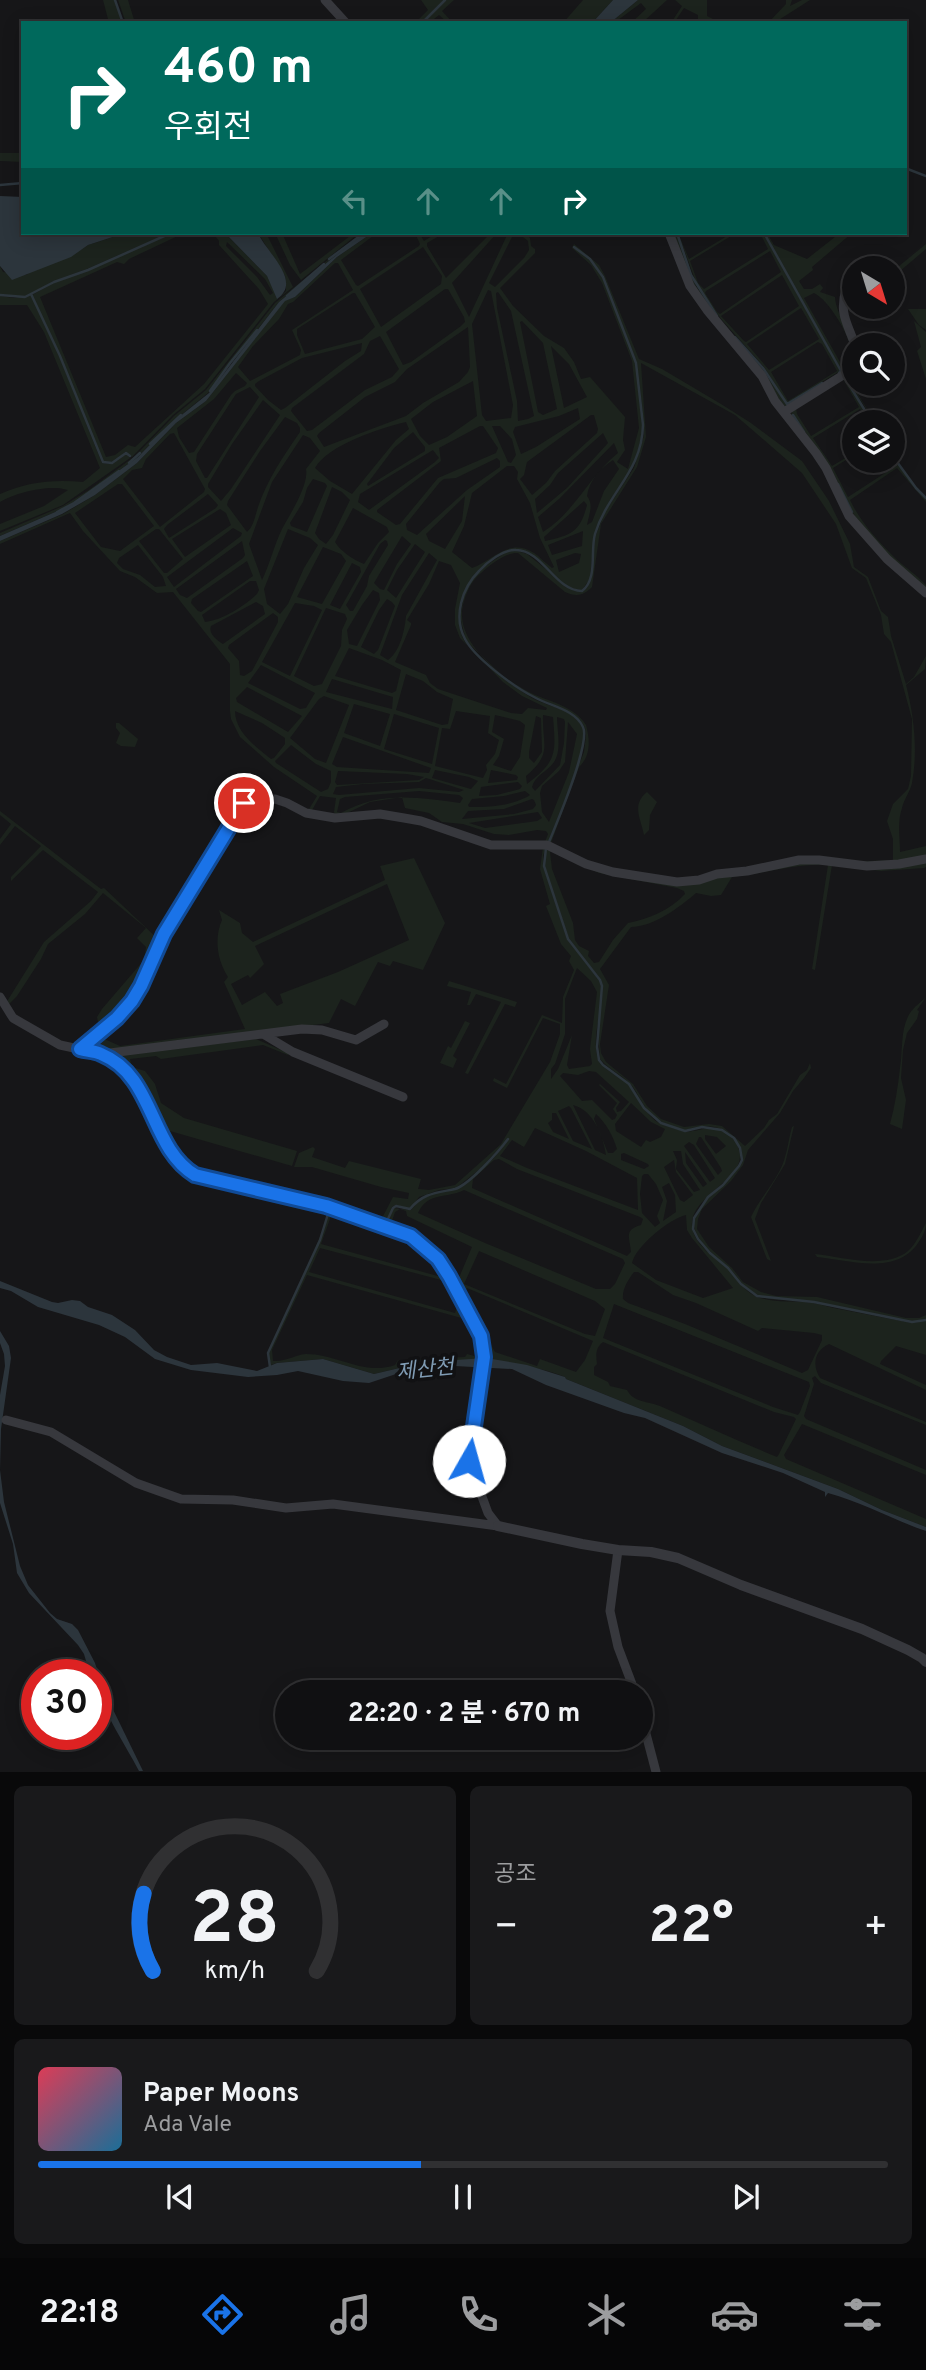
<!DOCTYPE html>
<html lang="ko">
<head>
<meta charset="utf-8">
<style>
	:root { --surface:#101012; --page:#19191b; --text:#f1f3f6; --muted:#9c9d9f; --line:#303032; --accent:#1a73e8 }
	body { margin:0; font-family:Overpass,"Noto Sans KR",sans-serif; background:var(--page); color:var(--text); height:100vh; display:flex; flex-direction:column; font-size:26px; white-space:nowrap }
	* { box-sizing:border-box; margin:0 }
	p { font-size:23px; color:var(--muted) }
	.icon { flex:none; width:38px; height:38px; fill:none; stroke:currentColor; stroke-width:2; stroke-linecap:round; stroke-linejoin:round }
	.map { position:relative; height:1772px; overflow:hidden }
	.details { display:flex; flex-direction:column; gap:14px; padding:14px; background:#09090a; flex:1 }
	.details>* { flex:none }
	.banner { position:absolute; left:21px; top:21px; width:886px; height:214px; border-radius:0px; box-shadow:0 4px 18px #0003,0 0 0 2px var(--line); background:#00695c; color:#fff; overflow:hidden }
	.needle { width:46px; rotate:142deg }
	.buttons { position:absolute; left:842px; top:256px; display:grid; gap:14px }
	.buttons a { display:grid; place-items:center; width:63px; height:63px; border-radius:50%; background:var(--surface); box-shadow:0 4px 18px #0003,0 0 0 2px var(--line); font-size:35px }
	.speed { position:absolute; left:21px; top:1659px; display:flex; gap:14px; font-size:35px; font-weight:700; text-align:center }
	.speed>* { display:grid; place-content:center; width:91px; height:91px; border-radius:50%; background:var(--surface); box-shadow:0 4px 18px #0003,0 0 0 2px var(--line); line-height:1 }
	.speed .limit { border:10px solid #d22; background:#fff; color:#111 }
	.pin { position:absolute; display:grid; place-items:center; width:60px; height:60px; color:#fff; margin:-30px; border:4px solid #fff; border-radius:50%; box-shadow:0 2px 7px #0007 }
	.me { position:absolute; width:77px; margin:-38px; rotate:7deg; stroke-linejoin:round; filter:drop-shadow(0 0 5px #0008) }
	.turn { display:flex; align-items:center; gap:24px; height:147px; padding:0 28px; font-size:32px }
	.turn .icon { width:91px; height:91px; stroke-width:2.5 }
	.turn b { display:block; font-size:49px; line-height:60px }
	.lanes { display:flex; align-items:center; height:66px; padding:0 28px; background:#0003; justify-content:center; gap:35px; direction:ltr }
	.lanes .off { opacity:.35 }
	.big { font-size:52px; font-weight:700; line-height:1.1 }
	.details .widget { flex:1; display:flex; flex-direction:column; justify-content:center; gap:10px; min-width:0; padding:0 24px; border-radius:10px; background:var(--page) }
	.details .dial { align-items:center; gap:0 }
	.dial svg { height:182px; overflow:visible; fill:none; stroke:var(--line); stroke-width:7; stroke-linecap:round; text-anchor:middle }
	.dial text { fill:var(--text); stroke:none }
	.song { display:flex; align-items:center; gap:21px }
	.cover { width:84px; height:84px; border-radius:10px; background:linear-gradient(135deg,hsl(350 70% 55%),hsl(200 70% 35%)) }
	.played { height:7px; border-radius:4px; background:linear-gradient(90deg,var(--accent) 45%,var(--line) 45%) }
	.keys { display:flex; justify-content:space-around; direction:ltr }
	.heat { display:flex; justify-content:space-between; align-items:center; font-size:38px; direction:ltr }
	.details .tiles { flex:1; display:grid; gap:14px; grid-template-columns:1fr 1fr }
	.widget:last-child { grid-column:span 2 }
	.trip { position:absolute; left:275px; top:1680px; width:378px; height:70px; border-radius:35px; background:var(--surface); box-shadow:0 4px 18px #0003,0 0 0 2px var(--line); font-weight:700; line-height:70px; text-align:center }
	.tabs { display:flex; height:112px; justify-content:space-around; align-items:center; background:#060607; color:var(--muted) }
	.tabs .icon { width:49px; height:49px }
	.tabs .active { color:var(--accent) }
	.tabs b { font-size:32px; color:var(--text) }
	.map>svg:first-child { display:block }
	.green { fill:#1c231d; fill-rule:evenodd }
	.water { fill:#2c353c }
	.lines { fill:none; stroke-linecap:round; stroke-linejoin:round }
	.stream { stroke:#2c353c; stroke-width:2.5 }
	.minor { stroke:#37383d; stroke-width:9 }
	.tertiary { stroke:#37383d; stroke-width:10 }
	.route-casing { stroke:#114b97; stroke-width:18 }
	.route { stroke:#1a73e8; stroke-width:12 }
	.labels { text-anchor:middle; stroke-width:7; stroke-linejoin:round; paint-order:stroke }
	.water-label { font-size:21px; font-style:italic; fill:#7f9bb3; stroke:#111113 }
</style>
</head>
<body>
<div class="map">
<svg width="926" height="1772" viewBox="0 0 926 1772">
	<rect width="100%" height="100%" fill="#161618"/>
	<path class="green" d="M103,0h11l9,23h-14z
		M118,0h10l7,23h-9z
		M421,0h23l-23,23h-6l13,-13z
		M446,0h8l-12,11 11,12h-5l-9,-8 -10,8h-6z
		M583,0h30l-21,23h-29z
		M638,0h29l-25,23h-11l15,-14 -5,-6 -27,20h-4z
		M675,0h32v16l14,7 -15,-2 -8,2v-8l-14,-7 -10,15h-3l11,-17z
		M786,0h6l-2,6 12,-6h8l-36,23h-6l18,-19z
		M0,153h23v9l-23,-1z
		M125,233h44l-82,36 -33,12 -29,16 -25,-3v-28l3,6 23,3 7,-5 38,-14 17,-11z
		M172,233h12l-55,26 -5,5 -7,-2 -77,35 66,160 9,-2 13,-10 7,2 69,-63 64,-80 -9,-15 -40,-44v-4l-6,-8h12l42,43 11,23 8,-8 -1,-15 -27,-43h8l27,54 -19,15 -69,87 -32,26 -41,42 -7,-5c-6,6 -13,13 -22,10l-43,-106 -28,-61 23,-13 33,-12zM227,242l38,37 8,14 -3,2 -13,-18 -31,-31z
		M275,233h7l18,41 54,-41h5l-58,47 -11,-15z
		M361,233h2l-84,69 -71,91 -39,32 -31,32 -69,49 -69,30v-3l63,-27 26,-16 46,-34 39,-40 32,-26 69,-87z
		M372,233h5l-36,27 15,25 2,1 61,-40 1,-2 -5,-11h4l5,8 13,-8h7l-17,10v3l19,32 45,-45h6l-45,50 17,34 39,-84h6l-25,50 6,4 29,-29 5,-8 -1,-9 -10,-8h7l5,5 1,8 4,3v4l-35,35 13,18 31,30 20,12 10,14 7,17 9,-2 35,40 -2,23 2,10 -8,12 11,7 11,-41 -7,-67 -30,-78 -11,-18 -19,-17 2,-4 25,21 6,11 34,83 23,10 59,35 30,19 51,38 27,40 21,43 4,23 14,10 13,34 7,6 3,19 15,48 8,-7 12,-21 -1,13 -19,16c8,30 12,66 6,98 -2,9 -8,16 -10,25 -5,15 -2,29 -2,44l26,-6v11l-42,7 -39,-2 48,-2v-21l-6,-18 6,-17 15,-15 3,-13 1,-57 -21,-77 -7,-8 -3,-19 -15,-37 -14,-10 -16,-44 -34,-51 -67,-58 -94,-52 5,74 -9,30 -36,57 -9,63c-9,9 -16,10 -27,5l-47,-39c-12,-1 -28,12 -37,20 -10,8 -15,20 -18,32 -9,37 39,73 68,88 19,9 43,13 55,32 4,15 5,31 -7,42l-28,76 7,6 -15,-6 -15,1 17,-2 3,-8 -2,-3 -9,-1 -28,5 -15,-1 -31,-10 -21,-2 -13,-9 -24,-5 -3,-11 -32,5 -29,14 -5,1 -2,-5 2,-14 -16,-2 -9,16 -6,-2 4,-1 8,-13 -43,-29 -34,-30 -9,-18 -1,-8v-47l-57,-72 -16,1 -22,-16 -15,-6 -37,-40 -13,-18 -70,31v-3l63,-27 32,-19 42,-32 39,-40 30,-22 79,-101 10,-3 42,-40zM574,246l16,13 14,17 25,66 8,21 7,62v10l-10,33 -28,42 -11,27 -4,43 -5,9 -4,2 -11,-2 -44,-35 -13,-4 -6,1 -26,17 -12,14 -6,15 -4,20 6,24 35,33 33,23 28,11 18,12 5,8 1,7 -2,17 -36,91c7,-22 43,-98 35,-115 -7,-18 -33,-21 -49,-29 -19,-11 -57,-38 -69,-57 -14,-24 -3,-55 15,-73 7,-8 25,-21 36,-20 27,1 39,41 66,41l8,-11 4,-43 16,-36 23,-32 9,-33v-10l-6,-62 -34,-86 -13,-17zM423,247l19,29 -1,8 -60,43 -21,-38zM335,263h3l15,27 -61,40 9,20 -1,5 -50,26 -12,-14 15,-21 26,-27 9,-15 5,-2zM445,289h3l16,28 1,5 -4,4 -50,36 -8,3 -17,-33zM488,290l3,1 22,114 -2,13 -25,3 -4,-6 -10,-91zM498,292l13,19 23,105 -6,3 -10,2 -1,-20 -20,-93 -1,-15zM353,293h2l20,34 -13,12 -57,15 -8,-19v-6zM522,321l21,22 14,66 -14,6 -5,-3 -18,-90zM468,327l2,40 -2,5 -9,10 -36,21 -17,13 -82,31 -7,-11 2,-3 46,-36 30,-15 12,-13zM380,336l19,33 -7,8 -27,13 -53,40 -5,1 -16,-20 1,-3 72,-54 6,-13zM362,343l-1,8 -16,10 -60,47 -4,2 -13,-10 -13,-14v-2l4,-3 43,-23zM551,346l18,18 18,33 -23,11zM236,373l11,10 -2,3 -10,5 -4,4 -37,57 -5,1 -10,-16 -2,-9 37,-29zM473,381l4,35 -30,21 -18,8 -9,-9 -9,-17 22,-17zM250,387l9,10 -52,81h-2l-9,-17 1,-7 39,-60zM263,400l17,15 -49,74 -10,12 -13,-14v-3l24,-40zM578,408l2,11 -44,28 -15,7 -8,-22 2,-5 44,-11zM591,415h3l4,14 -1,4 -42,38 -9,12 -14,12 -12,-16 4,-4 3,-13zM285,417l12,6 3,5v4c-16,23 -33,48 -42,75 -3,9 -4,19 -11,25l-20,-27 1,-4 32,-50zM406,422l3,7 -13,11 -44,54 -22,-13 -15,-13c13,-23 65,-40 91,-46zM480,426h3l15,22 -2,5 -58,25 -38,46 -4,1 -19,-13v-2l64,-49 -2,-13zM492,426h8l12,13 4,16 -5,8 -3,-1zM413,432l12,15v4l-57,35 -1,-2 27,-36zM174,433l31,56 -1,3 -44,35 -37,-48 9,-9 10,-2 4,-9 24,-25zM603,433l5,10 -41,45 -30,25 -2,-14 15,-14 8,-12zM303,435l7,3 10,13 -14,18c3,16 -16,45 -24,60 -8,16 -12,35 -20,51l-13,-36 23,-62zM614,443l4,10c-29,23 -43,59 -75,79l-5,-15 21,-18zM433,450l6,8 -4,4 -66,48 -11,-8 2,-8zM497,458l3,3v6l-33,23 -50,45 -10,-5 -1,-6 34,-42 4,-3 12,-1zM613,460l6,9 -15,22 -12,31 -5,3c2,-11 7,-20 0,-29 2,-15 13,-28 26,-36zM507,466h7l4,6 -1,7 13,24 10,35 14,29 -2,1c-7,-5 -12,-11 -18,-15 -25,-16 -40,7 -62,15l-20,-16 12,-26 8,-33zM313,479l12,4 2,3 -20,46 -16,-6 -1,-3 13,-21 4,-14zM118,484h4l32,42 -34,25 -19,-4 -26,-34zM332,487l10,5 8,8 -17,35 -7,9 -7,-5 -4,-6zM208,494l10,11 -2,3 -47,30 -5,-9 3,-4zM465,496l-3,25 -17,28 -16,-8 -3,-7zM584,501l3,4c-7,27 -15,30 -42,36l-1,-4zM353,508l34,19 2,5 -11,11 -14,21c-10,-4 -24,-13 -29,-22zM220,509l6,4 5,12 -46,32 -13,-18zM233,528l9,5 -1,3 -67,51 -7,-10zM156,529h3l24,30 -16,14h-3l-25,-32zM288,529l22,9 8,7 -14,23 -16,36 -8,10 -13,-10 -3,-15zM583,531l-1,15 -30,9 -4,-10zM402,536l9,8 -14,20 -13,26 -4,-1 -6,-6zM385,540l2,1 1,4 -19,31 -2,10 -14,25h-3l-4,-6 3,-5 31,-56zM242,541l3,14 -2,3 -56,40 -7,-3 -4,-6zM415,544l10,8 -29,46 -9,-8 10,-20zM138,545l25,32 3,9 -11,1 -15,-12 -17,-6 -6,-6 2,-5zM323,547l18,7 5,7 -24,43 -25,-7zM429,553l8,7 -31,56c-1,13 -6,36 -18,44l-8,-5 22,-60zM575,553l6,1 -2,9 -20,9 -3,-12zM247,561l6,15 -52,36 -3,-1 -7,-8 1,-4zM439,561l12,4 9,18 -5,26v16l5,13 43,44 19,14 25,12 -1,2 -18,-2 -6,6 -11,-1 -73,-24 -8,-6 -4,-8 -31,-13 16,-37v-2l-4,-3 22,-36zM352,563l8,4 1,5 -21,37 -10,-4zM250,581h6l3,9 -2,4c-13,12 -34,26 -52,28l-3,-7zM373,590l6,3 1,7 -23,46 -8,-2 -2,-14 15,-25zM387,599l5,3 3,4 -17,44 -4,4 -13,-7 18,-37zM256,602l7,4 2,8 -42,30c-6,-4 -15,-10 -12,-18zM295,603l19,3 8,4 -32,66 -28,-14zM326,608l19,6 2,5 -5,11 -1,16 -19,38 -8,2 -20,-10zM273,613l5,4v5l-26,49 -8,5 -4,-1 -1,-14 -11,-13 1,-3zM349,648l33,12 19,10 -5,21 -4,2 -57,-17zM261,665l54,28 -9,15 -6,1 -52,-26zM406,674l17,7 14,11 16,7 -5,25 -6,1 -46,-15zM332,679l61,18 -1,12 -66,-17zM247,687l55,29 -14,16 -51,-30 -1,-4zM324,696l25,9 -23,58 -11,-4 -25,-21 29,-39zM354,704l36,10 -10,32 -36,-13zM235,711l27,12 23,15v6l-11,14 -3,1c-15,-12 -36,-27 -36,-48zM456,711l34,5 -2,17 11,7 -4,14 -9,11 1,5 -4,8 -48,-12 7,-38 8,1zM394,714l45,14 -7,36 -48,-15zM495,715l25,6 5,4 -5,32 -9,14 -18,-6 6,-9 5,-17 -12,-7zM543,715l10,2c3,37 4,44 -26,67l-1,-8c27,-23 16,-30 17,-61zM536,716l5,2 1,34 -8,11 -5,-5v-6zM557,717l7,2 1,3 -1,21 -4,22 -25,26 -3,-4c3,-12 15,-15 22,-25 8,-12 3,-31 3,-45zM568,722l9,12 -8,38 -20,50 -7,-10 -2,-19 2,-7 17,-15 6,-9zM343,737l88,31 -2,5 -92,-6 -5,-3zM291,745l25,19 15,7v11l-3,7 -7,3 -45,-29 -1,-2zM435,770l34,7 9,4 -7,8 -39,-11zM491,770l25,5 2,2 -1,3 -29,3zM338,771l69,3 17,3 -5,3 -82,5 -2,-3zM426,778l38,12 -5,2 -40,-4 -80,7 -6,-1 3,-7 27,-3 56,-2zM518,782l4,4 -2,3 -23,6 -18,1 2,-9zM419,791l40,4 4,3 -3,5c-42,-6 -81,-12 -119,10l-4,-1 3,-13 5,-2zM525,791l5,4 -3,2c-19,9 -37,10 -58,10l-1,-2 4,-6 32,-3zM532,799l2,1 2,5 -3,4 -19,5 -52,5 6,-8 36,-2zM538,812l4,6 -5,3 -52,7 -16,-5z
		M670,233h7l19,53 24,34 42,48 25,37 55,-34 -78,-138h3l7,12 33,14 33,-26h12l-40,34 1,3 -14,11 5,8h8l8,-5 3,4 -3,4 15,5c1,24 32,51 12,72l-62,38 -89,-115zM814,293c15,7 38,45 38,62 0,6 -4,10 -8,14l-40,-71z
		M678,233l11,26 43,-26h4l-46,28 8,22 6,6 64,-40 -8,-16h3l77,138 -53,32 -23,-36 -43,-48 -24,-34zM770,251l11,21 -61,42 -3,-2 -12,-19 1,-2zM782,275l17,31 -53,36 -2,-1 -23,-25zM801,308l18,31 -50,31 -22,-26zM818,342l4,2 15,27 -49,30 -17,-29z
		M926,244v5l-33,28v-6z
		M31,295l28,61 43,107 10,1 14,-10 4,4 -67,47 -63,26v-7l44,-18 24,-16c-17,-6 -52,2 -68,12v-8c26,-12 54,-15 83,-12l17,-14 -56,-136 -17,-27h-27v-9l14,2z
		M908,309h18v21l-7,-5z
		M914,321l12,11v47l-9,-28 4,-4z
		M854,368v4l-6,6 27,44 -29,-44 25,44h-2l-9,-13 -47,29 19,28 22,-13v2l-21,13 15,29 48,-31 -3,-10 22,32 11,11v3l-29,-34 -47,32c11,23 28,41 46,59 10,9 21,16 30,26v5l-13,-9 -61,-63 -61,-103 2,-5zM843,379l16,28 -48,29 -14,-22 -1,-6zM793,415l36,50 26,52 -55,-92z
		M116,723h3l19,16 -3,8 -14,-1 -5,-3 4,-10 -4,-5z
		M647,792l10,10 -7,13 -1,15 -5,5c-3,-16 -13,-30 3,-43z
		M0,811l101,78 3,-1 55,52 -26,56h-7l-25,27 -3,-1 -1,-5 5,-8 42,-49 2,-13 -9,-9 9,-10 -43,-35 -18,21 -37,30 -7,15 -24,37 -9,9 -2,-2 38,-61 47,-41 7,-9 -55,-42 -32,31v-4l30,-31 -26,-20 -15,19v-6l11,-15 -11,-9z
		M399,819l24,5 57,20 67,2 33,17 25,8 75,12 37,-7 29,-2 61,-13 69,7 50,-7v6l-2,1 -43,3 -49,-6 -17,105 -3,-1 16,-104c-33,-2 -64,9 -96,12l-11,18 -10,1 -15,-3c-16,14 -43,34 -65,34l-31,42 9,16 -9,59 1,9 5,9 27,22 14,22 14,13 23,8 25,-3 13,2 23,20 19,-18 5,-8 8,-6 23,-39 7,-5 3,-7 1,5 -7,10 -11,13 -13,22 -32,37 -5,15 -12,16 -29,28 -4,10 -1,10 12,18 23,21 11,14 18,10 15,4 41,1 89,21h13l7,-3v4l-14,3c-32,-7 -66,-15 -98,-20 -18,-3 -42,1 -58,-7 -12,-6 -17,-17 -26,-26 -12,-12 -29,-22 -35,-39 -12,-34 70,-53 40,-91 -10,-13 -28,-15 -43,-11 -4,1 -6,3 -10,2 -6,-2 -14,-5 -20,-8 -15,-5 -21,-24 -30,-36 -9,-11 -23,-16 -32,-27l-2,-27 5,-46 -2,-6 -32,-41 -24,-73 1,-19 -3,9v10l24,73 32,41 2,6c3,23 -9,46 -4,69 3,14 20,20 30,28 13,12 17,33 34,41 3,1 23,8 25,8 17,-1 33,-12 48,8 27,37 -45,52 -42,86 2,20 25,32 37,44 9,9 14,20 26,26 17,8 40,4 58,7 9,1 17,5 26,6 24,5 49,9 73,14l14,-2v34l-30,-9 -15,15 -1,3 46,21v5l-97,-46c-15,7 -17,21 -9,34l106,44v3l-105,-42 -6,-7 -3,2 2,6 -10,32 2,3 120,51v5l-124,-51 -18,31 2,4 140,60v8l-44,-17 -44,-21 -116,-43 -39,-20 -117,-47 -1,-2c-26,-11 -53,-11 -79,-19l-4,-23 -22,-43 -20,-32 -21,-21 -28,-13 -102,-32v-2l92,28 12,-23 15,2 1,-6 -28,-6 -69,-20h-18l5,-14 14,-6 2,2 -3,8 33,11 4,-7 72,18 -3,10 11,1 26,-5 46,-41 49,-82 10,-28v-10l-17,-6 -36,70 -14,-7 1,-3 12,6 36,-69 20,8 1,-26 11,-27 -5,-9 2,-5 -10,-12 -15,-38 4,-2 -10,-35 3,-22h-58l-40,-15zM552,851l47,22 78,15 7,3 1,3c-15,16 -36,25 -57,29l-15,17 -14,22 -5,1 -6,-7 1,-5 -10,-5 -4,-6 -2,-17 -21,-54 -2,-17zM577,968l14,13 6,11 -7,57 2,15 -2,2 -21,3 -2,-4 5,-30 -14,34 -7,10v-10l4,-5 10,-30v-35zM589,1071l7,1 33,30 -8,9 -4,1 -1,-4 4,-6 -20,-18 -1,1 18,18 -4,6 4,6 -2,4 -3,1 -20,-20 -10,1 -22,-25 3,-3 15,2zM631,1103l20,19 14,7 -4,8 -11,5 -4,-2 -5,7 -25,-16 -1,-7zM573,1105c20,5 30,30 33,50l-11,-5zM569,1106l2,2 21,41 -19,-8 -15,-30zM552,1113h4l13,26 -16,-7 -5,-9 4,-3zM596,1114c10,9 17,22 21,35l-4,4h-5l-14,-34zM535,1128l51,23 51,27 1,32 -111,-42 -27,-12 12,-16 12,7zM705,1135l12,2 9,9 -10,8 -11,-15zM510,1137l-17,22 -36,30 -17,3 -20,7 -9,11 -18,-2 -6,14 5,-15 4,-2 14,4 9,-12 20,-7 17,-2 24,-19zM699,1137h2l20,31 1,3 -4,4 -22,-31zM689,1142l5,3 21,33 -5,4 -26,-36zM673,1151h8l2,13 17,26 -6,2 -18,-23 1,-9zM685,1152l22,32 -4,3 -17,-24zM624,1153l24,11 1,2 -5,3 -23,-9v-6zM499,1159l18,10 123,48 3,2 -2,6c-18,5 -11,13 -10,27l-4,4 -155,-68 1,-9 21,-19zM674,1160l2,12 17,23 -9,7 -4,-2 -16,-33zM644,1174h4l8,10 7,16 -6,16 3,7 -5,4 -13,-14 -2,-19 2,-18zM669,1183l6,12 1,17 -13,9 4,-20 -5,-14zM464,1190l159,69 2,4 -10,21 -5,5h-14l-111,-46 -67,-30c10,-22 29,-14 46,-23zM400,1209l6,2 1,5 65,31 -14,33h-3l-16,-23 -17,-18 -30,-18 3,-9zM686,1215l1,15 5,8 41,50 -30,10 -47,-18 -24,-17c4,-17 37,-44 54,-48zM479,1251l116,50 10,8 -10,27 -10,-2 -121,-50zM634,1272h4l35,23 23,8 62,28 4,-3 52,5 8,2v5l-14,30 -6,3 -117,-49 -57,-21 -5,-4c-1,-10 5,-19 11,-27zM467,1288l126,53 -8,19 -9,12 -36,-13 -3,7 -42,-14 -31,-56zM614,1304l195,78 1,4 -10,26 -2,3 -25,-8 -170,-69zM603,1342l171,70 20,5 2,2 -17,35 -2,3c-39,-16 -78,-34 -117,-51 -12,-5 -26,-3 -33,-16l-17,-4 -2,-4 -14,-7v-8l3,-3c-1,-8 -2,-16 6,-22z
		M414,858l31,65 -22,47 -30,-9 -3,5 -12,-4 -23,44 -14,-7 -12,24 -208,26 -22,1 -8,-4v-2l34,-30 43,-78 -29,62 -15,20 -24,19 20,9 125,-17 -21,-47 4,-5c-11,-17 -14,-39 -6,-57l-3,-10 21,13 2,10 11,9 132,-62 -5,-14zM387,884l22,56 -71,32 -58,22 3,9 -6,3 -12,-14 -23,13 -11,-21 17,-9 2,3 14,-14 -9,-18z
		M449,981l68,21 -2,5 -10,-3 -37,70 -3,-1 36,-71 -25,-8 -6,11h-3l4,-13 -24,-6z
		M926,997l-9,13 2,1 -2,8 -10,14 -4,17 -2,28 5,22 -4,29 -12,-5c5,-19 8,-37 10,-56 3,-16 0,-40 10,-55 4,-6 11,-11 16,-16z
		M465,1021l5,2 -17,33 4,3 -4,9 -13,-5 8,-17 3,2z
		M256,1039l32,14v2l-25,-10 -102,14 -5,-3 -26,3 2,8 13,4 10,13 6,19 23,15 113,33 -5,15 -122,-35 14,26 13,14 88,20v2l-90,-21 -20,-21 -34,-69 -29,-26z
		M794,1126l-9,38 -24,39 -6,16 16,42 -4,-2 -16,-42c8,-17 21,-31 29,-47 7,-13 8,-29 12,-43z
		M329,1214l42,15 8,1 3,-3c8,3 18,5 25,9 35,19 59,70 74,106 2,6 4,13 -1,18l-55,2 -51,12 -51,-15 -46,4 -6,2 -3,-12 4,-9 35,-75zM331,1216l39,14 25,4 16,7 25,22 9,15 -124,-34zM320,1248l125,33 13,22 -3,10 -146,-41zM307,1275l158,44 17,30 -4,8 -11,-3 -2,3 -45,2 -19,4 -3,-3 -3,5c-31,11 -58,-11 -89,-11 -12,1 -20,8 -33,7l-1,-11z
		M926,1223c0,8 -4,14 -8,20 -22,33 -69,17 -101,14l-2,-3c27,3 70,16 93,-3 8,-7 13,-19 18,-28z"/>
	<path class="water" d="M613,0h25l-28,23h-18z
		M0,196l23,1v36h102l-37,12 -17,12 -59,23 -12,-14z
		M225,233h33c8,19 45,48 19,66l-10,-23z
		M363,233h9l-35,24 -42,40 -10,4 -79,100 -30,22 -39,40 -42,32 -33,19 -62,27v-5l69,-30 69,-49 31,-32 40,-32 70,-91z
		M0,1281l52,21 6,1 14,-3 8,1 8,6 24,8 23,15 19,20 13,7 24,8 26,-2 40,8 20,-8 46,-4 51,15 51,-12 61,-4 41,7 38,12 1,2 117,47 39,20 116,43 44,21 44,17v4c-33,-11 -64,-29 -98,-38l-3,4v-5l-42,-19 -61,-20 -77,-35 -21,-5 -78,-28 -34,-16 -57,-3 -59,8 -27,9 -26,-2 -45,-10 -21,4 -29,2 -57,-7 -36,-11 -30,-22 -26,-12 -61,-18 -27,-16 -11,-3z
		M0,1331l9,15 2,12 -10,71 -1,41 4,32 16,64 8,19 22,28 7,6 15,5 6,6 17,33 8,26 40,82h-4c-13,-26 -43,-68 -43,-96h-6l-6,-21 -6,-9 -49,-52 -12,-20 -4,-29 -13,-41v-108l5,-29 -1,-12 -4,-11z"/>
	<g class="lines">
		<path class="stream" d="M115,0l8,23
			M422,23l23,-23
			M905,168l21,8
			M0,185l23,-2
			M677,233l14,42 26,41
			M764,233l77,138 -2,2
			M329,259l35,-26
			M31,294l29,62 43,106 9,1 14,-10 4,3
			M0,295l25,2 29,-15 34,-12 83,-37
			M287,296l37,-32
			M735,337l28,31 24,36 35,-21
			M845,378l27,44
			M210,391l20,-28 27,-33
			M793,415l11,17
			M150,444l31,-29
			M892,455l24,33 10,10
			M129,463l11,-10
			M838,484l14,28
			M57,512l17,-9 45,-32
			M549,842c8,-20 42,-99 34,-115 -8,-18 -34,-21 -49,-30 -20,-10 -59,-39 -69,-58 -12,-22 -3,-51 14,-68 8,-9 25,-22 37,-21 27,0 39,41 66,41 16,-12 8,-40 13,-57 13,-42 47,-62 48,-109l-7,-62 -18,-47 -15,-39 -13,-18 -16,-12
			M546,848l-2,18 24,73 32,41 2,6 -5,61 2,13 4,5 26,19 15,24 17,15 24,8 17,-4 20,3 12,8 6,10 2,12 -3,6 -16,19 -15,12 -14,21 -1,11 5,10 12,14 18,15 13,16 16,12 57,6 98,20 14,-2
			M387,1221l6,-13 3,-2 14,3c13,-16 26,-16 45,-20 14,-4 44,-38 53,-50
			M270,1367l-2,-14 52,-113 8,-26 43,14 9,1"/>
		<path class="minor" d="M325,0l21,23
			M669,233l21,53 17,24 55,66 13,25 41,52 10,15 23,48 38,43 39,34
			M846,289c-7,25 1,33 9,56
			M784,412l64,-40 6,-7
			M0,997l13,21 47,27 42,9 200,-25 20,1 34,10 28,-16
			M263,1034l30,18 110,45
			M80,1049l37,-31 15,-17 9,-15 23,-52 84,-134 27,-1 12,4 19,10 29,5 45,-4 24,4 17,3 70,24h56l39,19 27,8 64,10 22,-2 18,-6 30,-3 52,-11h20l48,6 32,-2 27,-5
			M102,1054c12,8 25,16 34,28 20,29 26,73 59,93l131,31 85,30 26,23 12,17 32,60 3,21 -15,104 19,52 10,13
			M6,1420l45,12 85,51 45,16 52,1 53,8 47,-4 165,22
			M618,1550l-8,61 8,36 17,45
			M640,1711l16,61"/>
		<path class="tertiary" d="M498,1526l84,18 36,6 33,2 27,6 63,27 121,44 46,21 14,8 4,4"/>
	</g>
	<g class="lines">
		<g class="route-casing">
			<path id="route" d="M244,803l-80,131 -23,52 -9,15 -15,17 -37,31c7,2 15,2 21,5 54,22 48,93 94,121l131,31 85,30 27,23 11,17 32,60 3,21 -15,104"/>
		</g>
		<use href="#route" class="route"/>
	</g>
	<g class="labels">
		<g class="water-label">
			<text transform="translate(425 1369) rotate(-6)" y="7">제산천</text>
		</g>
	</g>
</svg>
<div class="buttons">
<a><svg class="needle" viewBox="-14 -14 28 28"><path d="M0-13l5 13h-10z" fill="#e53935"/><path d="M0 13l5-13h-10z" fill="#9c9d9f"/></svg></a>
<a><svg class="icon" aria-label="search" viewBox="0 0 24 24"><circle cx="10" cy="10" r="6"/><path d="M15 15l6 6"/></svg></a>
<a><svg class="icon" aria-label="layers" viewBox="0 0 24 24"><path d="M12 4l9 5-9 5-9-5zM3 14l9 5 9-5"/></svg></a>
</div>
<div class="speed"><div class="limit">30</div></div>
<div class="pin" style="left:244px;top:803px;background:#d93025"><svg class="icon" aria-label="arrive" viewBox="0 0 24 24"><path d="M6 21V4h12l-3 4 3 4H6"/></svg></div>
<svg class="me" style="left:469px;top:1461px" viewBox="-20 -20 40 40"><circle r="19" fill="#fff"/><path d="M0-13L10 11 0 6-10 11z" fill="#1a73e8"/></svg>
<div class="trip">22:20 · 2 분 · 670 m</div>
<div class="banner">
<div class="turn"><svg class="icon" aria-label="right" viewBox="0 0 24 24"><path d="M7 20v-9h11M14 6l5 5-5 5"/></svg><div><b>460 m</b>우회전</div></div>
<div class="lanes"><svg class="icon off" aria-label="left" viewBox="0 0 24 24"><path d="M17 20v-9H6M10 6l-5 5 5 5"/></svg><svg class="icon off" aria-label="ahead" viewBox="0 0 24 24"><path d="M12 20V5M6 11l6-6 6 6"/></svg><svg class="icon off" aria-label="ahead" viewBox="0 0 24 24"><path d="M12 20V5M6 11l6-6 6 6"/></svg><svg class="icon" aria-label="right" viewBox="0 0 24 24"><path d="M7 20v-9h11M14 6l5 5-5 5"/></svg></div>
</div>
</div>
<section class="details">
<div class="tiles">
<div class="widget dial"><svg viewBox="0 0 100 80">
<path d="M14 69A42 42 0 1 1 86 69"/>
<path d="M14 69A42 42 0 0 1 10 35" stroke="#1a73e8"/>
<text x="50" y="56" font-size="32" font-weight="700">28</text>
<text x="50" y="72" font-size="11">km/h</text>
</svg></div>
<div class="widget"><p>공조</p>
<div class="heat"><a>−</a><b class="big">22°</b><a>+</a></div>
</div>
<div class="widget">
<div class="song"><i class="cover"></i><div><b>Paper Moons</b><p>Ada Vale</p></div></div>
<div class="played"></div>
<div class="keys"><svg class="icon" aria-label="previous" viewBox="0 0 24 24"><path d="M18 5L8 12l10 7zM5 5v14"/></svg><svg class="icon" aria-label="pause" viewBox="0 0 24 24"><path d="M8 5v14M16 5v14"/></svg><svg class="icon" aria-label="next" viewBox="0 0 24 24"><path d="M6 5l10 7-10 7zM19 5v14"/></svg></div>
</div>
</div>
</section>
<nav class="tabs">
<b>22:18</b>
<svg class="icon active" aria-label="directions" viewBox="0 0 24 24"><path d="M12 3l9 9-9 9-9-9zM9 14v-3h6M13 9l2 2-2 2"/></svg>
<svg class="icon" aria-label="music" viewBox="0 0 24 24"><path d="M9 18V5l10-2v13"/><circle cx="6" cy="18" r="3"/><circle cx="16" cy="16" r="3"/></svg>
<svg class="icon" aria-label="phone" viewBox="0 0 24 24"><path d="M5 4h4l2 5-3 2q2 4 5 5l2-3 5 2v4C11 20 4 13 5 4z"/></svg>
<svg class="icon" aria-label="climate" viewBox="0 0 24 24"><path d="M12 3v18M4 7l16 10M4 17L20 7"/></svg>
<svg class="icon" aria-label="car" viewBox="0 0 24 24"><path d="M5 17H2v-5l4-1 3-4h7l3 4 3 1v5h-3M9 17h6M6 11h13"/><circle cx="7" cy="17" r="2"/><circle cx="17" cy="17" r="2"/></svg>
<svg class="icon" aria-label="filters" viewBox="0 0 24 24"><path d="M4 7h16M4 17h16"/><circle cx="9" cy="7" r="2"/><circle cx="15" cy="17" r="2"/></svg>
</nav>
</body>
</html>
